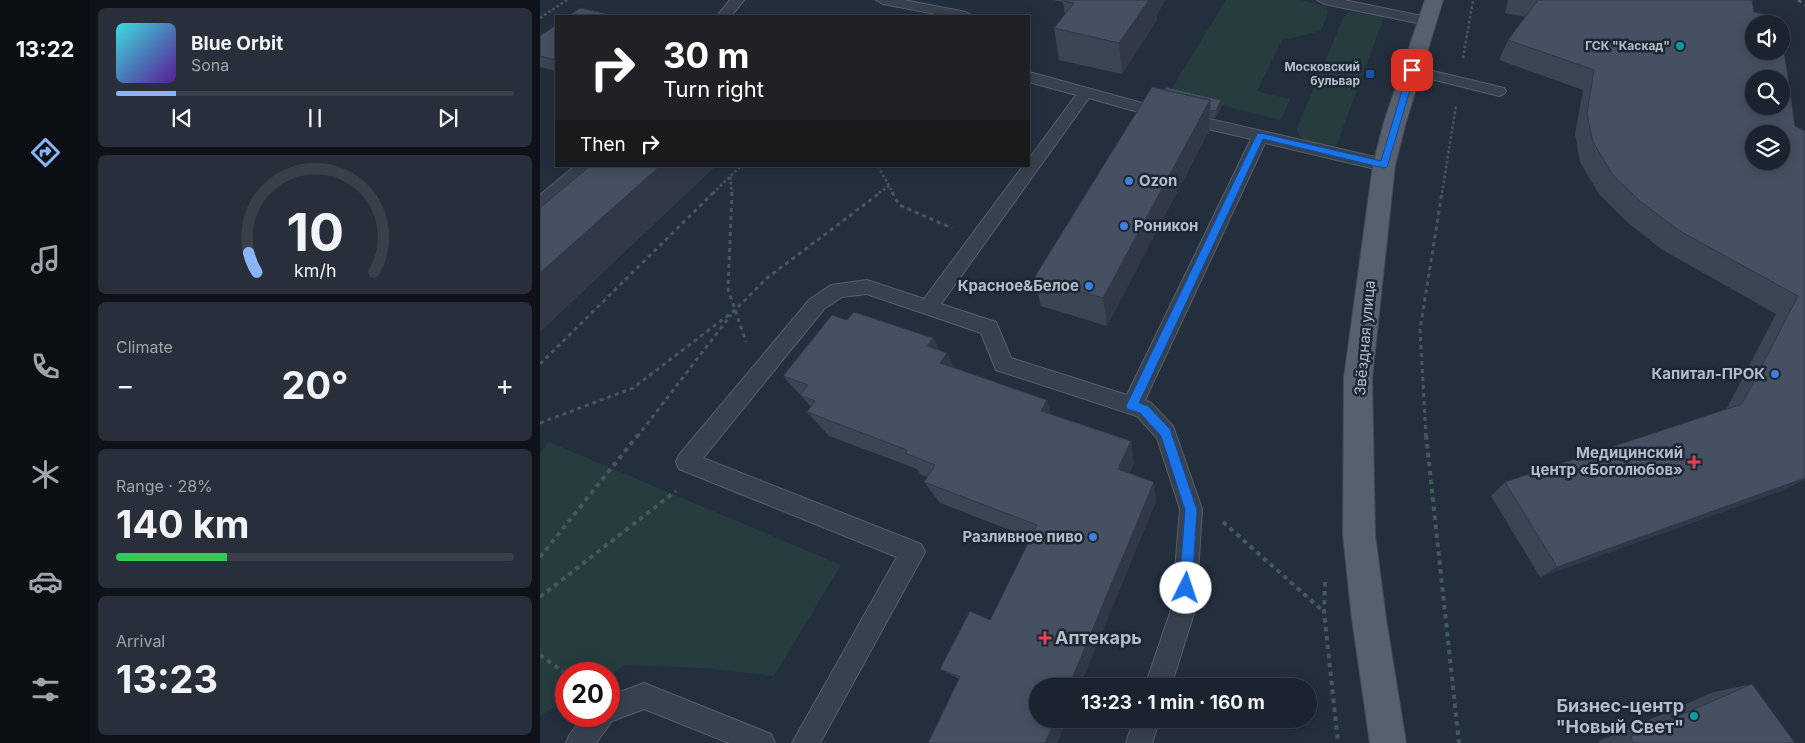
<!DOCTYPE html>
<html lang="en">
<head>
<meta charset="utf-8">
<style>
	:root { --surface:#1b232e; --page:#282f3a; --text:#f1f3f6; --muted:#a0a4aa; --line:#39404a; --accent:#8ab4f8 }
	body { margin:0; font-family:Inter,sans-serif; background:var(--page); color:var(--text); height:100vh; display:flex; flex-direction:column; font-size:19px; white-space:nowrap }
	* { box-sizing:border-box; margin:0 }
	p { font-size:16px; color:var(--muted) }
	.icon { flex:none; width:28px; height:28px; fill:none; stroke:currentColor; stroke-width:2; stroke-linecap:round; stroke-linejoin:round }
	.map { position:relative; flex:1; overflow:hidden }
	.details { display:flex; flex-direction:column; gap:8px; padding:8px; background:#0f1319; width:450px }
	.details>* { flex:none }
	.banner { position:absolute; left:15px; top:15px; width:475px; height:152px; border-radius:0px; box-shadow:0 2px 12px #0003,0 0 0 1px var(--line); background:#202124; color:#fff; overflow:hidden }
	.buttons { position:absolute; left:1205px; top:15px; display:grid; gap:10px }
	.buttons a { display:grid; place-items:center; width:45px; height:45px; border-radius:50%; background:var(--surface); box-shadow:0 2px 12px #0003,0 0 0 1px var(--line); font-size:25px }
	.speed { position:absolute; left:15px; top:662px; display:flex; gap:10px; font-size:25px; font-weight:700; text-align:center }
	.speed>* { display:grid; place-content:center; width:65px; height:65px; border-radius:50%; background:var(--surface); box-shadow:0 2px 12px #0003,0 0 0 1px var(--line); line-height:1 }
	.speed .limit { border:8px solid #d22; background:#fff; color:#111 }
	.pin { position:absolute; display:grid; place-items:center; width:42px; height:42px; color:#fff; margin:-21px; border-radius:10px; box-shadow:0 2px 8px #0006 }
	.me { position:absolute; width:55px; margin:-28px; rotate:4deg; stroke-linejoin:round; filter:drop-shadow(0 0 4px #0008) }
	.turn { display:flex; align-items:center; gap:18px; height:105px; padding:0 25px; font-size:22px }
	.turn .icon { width:65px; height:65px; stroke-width:2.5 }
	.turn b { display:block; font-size:35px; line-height:42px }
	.then { display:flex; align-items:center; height:48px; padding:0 25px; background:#0003; gap:10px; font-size:19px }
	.big { font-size:38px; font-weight:700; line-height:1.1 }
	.details .widget { flex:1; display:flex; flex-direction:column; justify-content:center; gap:8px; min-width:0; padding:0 18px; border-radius:8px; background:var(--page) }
	.details .dial { align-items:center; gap:0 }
	.dial svg { height:130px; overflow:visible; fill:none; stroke:var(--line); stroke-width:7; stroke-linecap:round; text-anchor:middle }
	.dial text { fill:var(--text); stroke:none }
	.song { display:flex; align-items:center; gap:15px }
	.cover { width:60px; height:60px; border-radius:8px; background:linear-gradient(135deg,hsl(180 70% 55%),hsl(270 70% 35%)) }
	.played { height:5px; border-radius:2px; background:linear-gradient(90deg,var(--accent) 15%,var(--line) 15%) }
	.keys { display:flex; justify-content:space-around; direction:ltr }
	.heat { display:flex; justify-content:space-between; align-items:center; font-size:28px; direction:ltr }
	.charge { height:8px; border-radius:4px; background:linear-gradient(90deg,#34c759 28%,var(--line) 0) }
	.trip { position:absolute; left:489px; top:678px; width:288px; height:50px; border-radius:25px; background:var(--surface); box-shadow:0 2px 12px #0003,0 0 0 1px var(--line); font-weight:700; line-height:50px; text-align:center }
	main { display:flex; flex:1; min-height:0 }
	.tabs { display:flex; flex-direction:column; width:90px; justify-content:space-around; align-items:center; background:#0b0e12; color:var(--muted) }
	.tabs .icon { width:35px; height:35px }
	.tabs .active { color:var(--accent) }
	.tabs b { font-size:22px; color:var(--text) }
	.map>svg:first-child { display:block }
	.green { fill:#263c3f }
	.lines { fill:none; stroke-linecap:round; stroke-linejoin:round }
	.service-casing { stroke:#565f6c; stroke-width:2 }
	.primary-casing { stroke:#414a57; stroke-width:2 }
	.path-far2 { stroke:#44595c; stroke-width:2.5; stroke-dasharray:2.5 2.5; stroke-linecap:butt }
	.path-far1 { stroke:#44595c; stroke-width:3; stroke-dasharray:4 4; stroke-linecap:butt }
	.path { stroke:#44595c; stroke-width:4; stroke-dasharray:4.5 4.5; stroke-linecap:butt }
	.service { fill:#38414e; fill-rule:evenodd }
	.primary { fill:#56606e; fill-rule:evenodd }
	.rail { stroke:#5a6575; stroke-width:2.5; stroke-dasharray:4 4; stroke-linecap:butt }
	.wall { fill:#3b4654 }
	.shaded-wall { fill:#303945 }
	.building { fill:#455162; stroke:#303945; fill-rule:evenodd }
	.route { fill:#1a73e8; stroke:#114b97 }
	.culture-dot { fill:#0f9aa8; stroke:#1d2633; stroke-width:2 }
	.transit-dot { fill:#1a4fb4; stroke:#1d2633; stroke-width:2 }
	.shop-dot { fill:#3f7fe0; stroke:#1d2633; stroke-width:2 }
	.health-dot { fill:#e0444e; stroke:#1d2633; stroke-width:2 }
	.labels { text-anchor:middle; stroke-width:5; stroke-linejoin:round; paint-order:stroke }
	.far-poi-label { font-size:12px; font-weight:bold; fill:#b4bcc9; stroke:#1d2633; text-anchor:end }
	.poi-label { font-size:15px; font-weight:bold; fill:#b4bcc9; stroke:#1d2633; text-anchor:end }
	.street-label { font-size:15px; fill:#b4bcc9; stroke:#1d2633 }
	.near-poi-label { font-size:18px; font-weight:bold; fill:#b4bcc9; stroke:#1d2633; text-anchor:start }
</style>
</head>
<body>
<main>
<nav class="tabs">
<b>13:22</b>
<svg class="icon active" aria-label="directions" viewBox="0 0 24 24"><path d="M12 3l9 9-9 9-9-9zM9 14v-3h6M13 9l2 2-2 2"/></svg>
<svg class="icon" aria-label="music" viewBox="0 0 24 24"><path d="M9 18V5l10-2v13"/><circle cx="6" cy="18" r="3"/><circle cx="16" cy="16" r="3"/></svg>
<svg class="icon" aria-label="phone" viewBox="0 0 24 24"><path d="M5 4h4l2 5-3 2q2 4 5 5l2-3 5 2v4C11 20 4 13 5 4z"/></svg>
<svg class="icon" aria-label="climate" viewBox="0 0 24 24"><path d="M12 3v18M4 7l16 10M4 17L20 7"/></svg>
<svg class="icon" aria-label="car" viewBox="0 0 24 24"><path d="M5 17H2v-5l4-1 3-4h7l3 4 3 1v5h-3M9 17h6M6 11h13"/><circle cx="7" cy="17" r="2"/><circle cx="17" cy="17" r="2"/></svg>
<svg class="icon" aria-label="filters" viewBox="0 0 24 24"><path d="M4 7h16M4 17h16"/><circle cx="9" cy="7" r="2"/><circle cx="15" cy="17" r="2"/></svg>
</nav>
<section class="details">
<div class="widget">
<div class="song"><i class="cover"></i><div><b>Blue Orbit</b><p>Sona</p></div></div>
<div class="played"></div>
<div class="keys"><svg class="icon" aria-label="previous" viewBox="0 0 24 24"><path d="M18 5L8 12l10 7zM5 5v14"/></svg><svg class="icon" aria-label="pause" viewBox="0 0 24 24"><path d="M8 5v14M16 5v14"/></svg><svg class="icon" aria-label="next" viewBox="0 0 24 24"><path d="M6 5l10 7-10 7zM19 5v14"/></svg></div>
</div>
<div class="widget dial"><svg viewBox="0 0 100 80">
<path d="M14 69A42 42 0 1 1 86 69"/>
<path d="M14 69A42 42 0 0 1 9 57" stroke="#8ab4f8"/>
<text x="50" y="56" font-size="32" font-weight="700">10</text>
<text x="50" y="72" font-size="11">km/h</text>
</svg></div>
<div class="widget"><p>Climate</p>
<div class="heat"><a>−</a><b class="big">20°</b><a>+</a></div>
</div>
<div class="widget"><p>Range · 28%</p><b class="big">140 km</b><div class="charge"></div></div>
<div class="widget"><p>Arrival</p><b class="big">13:23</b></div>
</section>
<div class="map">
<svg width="1265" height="743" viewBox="0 0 1265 743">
	<rect width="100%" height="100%" fill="#242f3e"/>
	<path class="green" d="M686,0h75l26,7 1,6 -7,18 -39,9 -25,51 33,8 -9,21 -112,-27z
		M810,12l34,5 -48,130 -27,-6 -10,-5 -2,-8 47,-112z
		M9,442l292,123 -67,111 -70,-8 -79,-3 -16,10 -43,-1v26l-26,16v-264z"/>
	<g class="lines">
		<g class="service-casing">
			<path id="service" d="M190,0h14l-13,16h-14z
				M336,0h28l62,12 7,4h-27l-63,-12z
				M777,0h27l83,17 7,4 -7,4 -103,-21z
				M872,66l92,22 2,3 -2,3 -5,2 -92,-23 -2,-3 2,-3z
				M489,72l124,34 231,53 6,2 2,4 -2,4 -6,2 -119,-28 -120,257 6,3 22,23 29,83 -6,98 -25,79h-26l27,-79 8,-98 -23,-71 -20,-22 -141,-46 -15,-37 -114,-39 -25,3 -18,12 -121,149 218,86 4,8 -105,191h-28l105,-186 -218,-88 -3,-7 3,-7 131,-156 21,-14 36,-5 57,19 99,-133h6v-7l47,-64 -47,-13zM549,98l63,18 99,23 -124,256 -116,-37 -15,-36 -55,-18z
				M35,166h19l-48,42 -6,2v-15z
				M104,683l127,51 4,9h-46l-85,-34 -32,12 -16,22h-30l4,-9 14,-18h25v-20z
				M594,719h26l-8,24h-26z"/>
		</g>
		<g class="primary-casing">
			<path id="primary" d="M885,0h18l-37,122 -11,43 -23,213 3,157 11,84 20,124h-36l-18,-124 -9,-84 1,-157 29,-213 11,-43z"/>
		</g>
		<path class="path-far2" d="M0,18l27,-18
			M923,58l10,-58
			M338,166l15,27
			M190,177l2,16
			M173,193l28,-27
			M339,193l10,-7
			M902,193l14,-87"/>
		<path class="path-far1" d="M192,192l-4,97 18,53
			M352,192l7,13 53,23
			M0,364l174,-172
			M0,423l93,-35 102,-78 32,-32 114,-86
			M97,437l94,-122
			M886,437l-6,-107 22,-138"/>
		<path class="path" d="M886,435l33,308
			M683,522l100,89
			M0,557l98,-122
			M785,582l-1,29 14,132
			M0,597l136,-106
			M0,655l26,19"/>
		<use href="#service" class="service"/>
		<use href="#primary" class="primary"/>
		<path class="rail" d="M1258,0l7,5"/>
	</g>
	<path class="wall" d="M513,0h113l-9,14v6l-35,54 -63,-14 -5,-32 11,-14 -2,-12z
		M968,0h244l2,12 41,114 10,353 -24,12 -241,86 -49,-81 14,-14 221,-72 50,-96 -115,-65 -35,-28 -27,-27 -19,-32 -5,-28 8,-44 -84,-30 9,-20 18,-23 -21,-4z
		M16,25v46l-16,-4v-31z
		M624,90l57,10v8l-6,10 -6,-1v14l-102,195 -66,-20 -7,-28z
		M307,320l86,18 6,12 16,18 96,46 80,27 3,22 -5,10 27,29 -118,217h29l-10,24h-129l31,-64 -19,-10 50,-49 41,-82 -91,-35 -16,-21 4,-5 -7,-2 -4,-6 -88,-33 -22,-24 4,-5 -28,-31z
		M1212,684l43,59h-195l-1,-2 115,-49z"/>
	<path class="shaded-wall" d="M609,0h17l-9,14v6l-35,54 -3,-31z
		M670,100l-1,31 -102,195 -4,-28z
		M681,100v8l-6,10 1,-7z
		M120,166h56l-176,166v-59z
		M393,338l10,20 4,-5 13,25 -7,11 -26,-43z
		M507,400l7,24 -13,-13z
		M591,441l3,22 -12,27 -4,-21z
		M1265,478l-24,13 -241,86 17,-10z
		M614,482l2,20 -76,184h-11z
		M516,719h11l-10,24h-12z"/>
	<path class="building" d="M524,0h85l-30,43 -65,-15 20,-25 -11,-2z
		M998,0h214l2,12 26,5 1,7h-27v27h27v-22l14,97 10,5v347l-248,89 -52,-85 237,-78 56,-108 -120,-66 -37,-28 -29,-28 -19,-32 -6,-28 7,-44 -86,-30zM1214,79h27v27h-27zM1214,134h27v27h-27z
		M40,8l38,8h-50z
		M16,25v35l-16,-4v-20z
		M612,87l58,13 -107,198 -69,-20z
		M626,87l55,13 -5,11 -6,-1v-10l-46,-10z
		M50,166h70l-120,107v-65z
		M314,312l79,26 -6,8 20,7 -7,10 107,37 -6,11 90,30 -13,28 36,13 -85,204h-31v33h18l-11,24h-117l32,-66 -20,-8 30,-58 20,9 47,-95 -113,-43 11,-17 -30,-12 2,-3 -100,-38 8,-11 -15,-6 8,-10 -25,-9 49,-61 15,5z
		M1212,684l43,59h-161l-4,-6z"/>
	<path class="route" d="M872,67l4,3 -29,97 -3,1 -121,-29 -124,264 9,3 22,23 27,81 -5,78 -2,5 -4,2 -5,-2 -2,-5 6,-78 -24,-74 -21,-23 -13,-4 -1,-3 131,-272 3,-1 121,28 27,-91z"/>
	<g class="culture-dot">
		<circle cx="1140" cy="46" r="5"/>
		<circle cx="1154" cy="716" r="5"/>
	</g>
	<rect class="transit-dot" x="825" y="69" width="10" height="10" rx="2.5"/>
	<g class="shop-dot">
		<circle cx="589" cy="181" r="5"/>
		<circle cx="584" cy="226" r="5"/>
		<circle cx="549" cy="286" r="5"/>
		<circle cx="1235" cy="374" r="5"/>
		<circle cx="553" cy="537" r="5"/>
	</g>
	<g class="health-dot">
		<path d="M1151.5 454.5h5v5h5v5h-5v5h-5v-5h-5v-5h5z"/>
		<path d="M502.5 630.5h5v5h5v5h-5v5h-5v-5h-5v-5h5z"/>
	</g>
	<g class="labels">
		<g class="far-poi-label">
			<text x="1130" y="50">ГСК "Каскад"</text>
			<text x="820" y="71">Московский<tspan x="820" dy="14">бульвар</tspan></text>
		</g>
		<g class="poi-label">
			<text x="599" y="186" text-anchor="start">Ozon</text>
			<text x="594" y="231" text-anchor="start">Роникон</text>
			<text x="539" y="291">Красное&amp;Белое</text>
			<text x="1225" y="379">Капитал-ПРОК</text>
			<text x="1143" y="458">Медицинский<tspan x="1143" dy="17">центр «Боголюбов»</tspan></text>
			<text x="543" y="542">Разливное пиво</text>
		</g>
		<g class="street-label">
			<text transform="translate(825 338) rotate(-85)" y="5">Звёздная улица</text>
		</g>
		<g class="near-poi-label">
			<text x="515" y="644">Аптекарь</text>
			<text x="1144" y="712" text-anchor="end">Бизнес-центр<tspan x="1144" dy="21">"Новый Свет"</tspan></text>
		</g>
	</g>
</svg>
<div class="buttons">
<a><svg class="icon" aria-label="sound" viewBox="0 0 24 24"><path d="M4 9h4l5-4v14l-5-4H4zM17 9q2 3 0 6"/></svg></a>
<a><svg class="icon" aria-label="search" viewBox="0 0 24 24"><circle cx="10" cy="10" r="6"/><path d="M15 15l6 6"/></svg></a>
<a><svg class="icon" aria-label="layers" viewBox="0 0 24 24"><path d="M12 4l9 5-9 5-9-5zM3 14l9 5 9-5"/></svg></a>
</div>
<div class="speed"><div class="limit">20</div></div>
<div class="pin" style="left:872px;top:70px;background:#d93025"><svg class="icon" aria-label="arrive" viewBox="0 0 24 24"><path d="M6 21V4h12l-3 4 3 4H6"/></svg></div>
<svg class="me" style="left:646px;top:588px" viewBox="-20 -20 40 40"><circle r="19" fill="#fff"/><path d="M0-13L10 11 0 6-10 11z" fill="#1a73e8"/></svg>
<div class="trip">13:23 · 1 min · 160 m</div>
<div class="banner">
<div class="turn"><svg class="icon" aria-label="right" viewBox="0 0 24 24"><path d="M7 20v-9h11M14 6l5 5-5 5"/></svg><div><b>30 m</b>Turn right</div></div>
<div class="then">Then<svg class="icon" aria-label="right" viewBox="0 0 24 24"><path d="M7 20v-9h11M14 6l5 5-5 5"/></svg></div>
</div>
</div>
</main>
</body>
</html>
